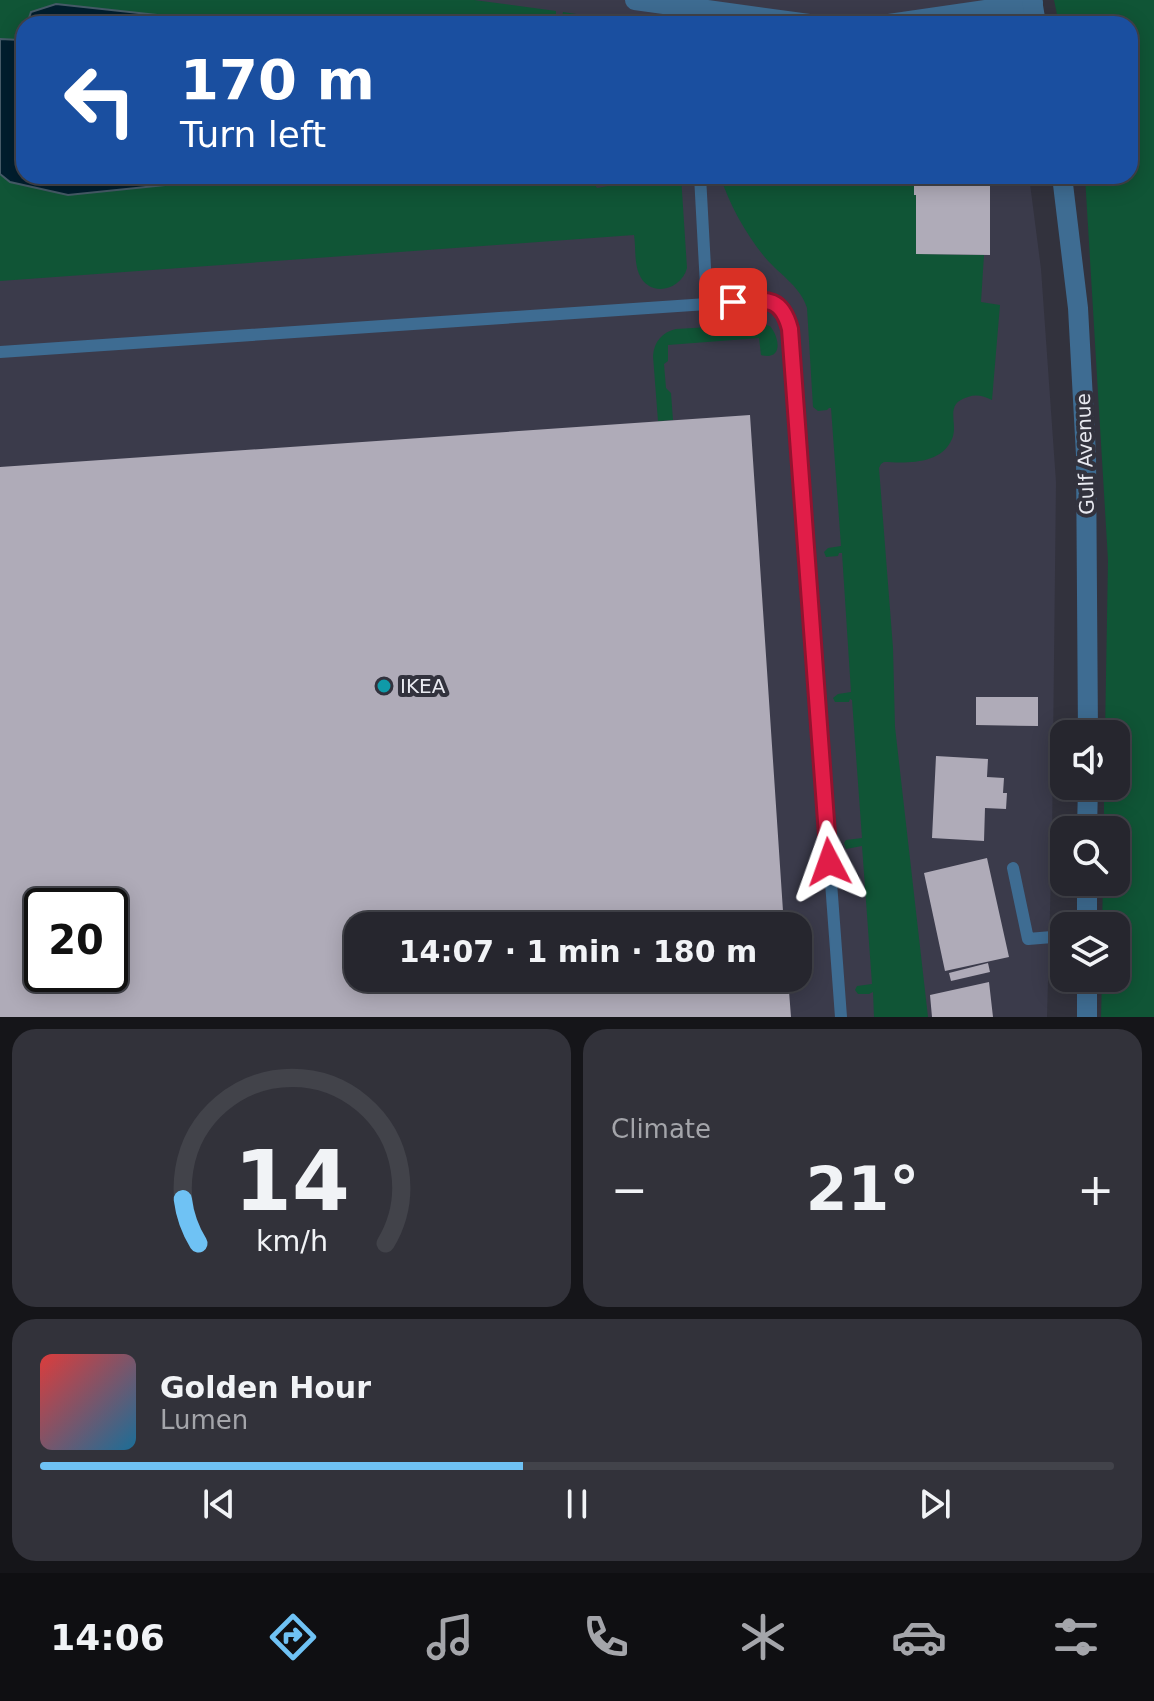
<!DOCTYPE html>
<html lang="en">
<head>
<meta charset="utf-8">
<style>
	:root { --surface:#26262e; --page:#32323a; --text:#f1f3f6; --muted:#a4a5aa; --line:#42434a; --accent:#6fc2f4 }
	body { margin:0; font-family:"DejaVu Sans",sans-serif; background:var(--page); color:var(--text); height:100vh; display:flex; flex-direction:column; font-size:30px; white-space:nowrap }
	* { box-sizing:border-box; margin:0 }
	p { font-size:26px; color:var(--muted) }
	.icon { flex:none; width:44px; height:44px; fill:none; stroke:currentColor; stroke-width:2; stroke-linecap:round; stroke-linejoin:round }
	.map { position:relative; height:1017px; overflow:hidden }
	.drawer { display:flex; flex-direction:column; gap:12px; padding:12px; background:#151519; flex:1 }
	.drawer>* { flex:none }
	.guide { position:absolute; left:16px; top:16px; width:1122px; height:168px; border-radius:24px; box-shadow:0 4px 20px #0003,0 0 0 2px var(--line); background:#1a4fa0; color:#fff; overflow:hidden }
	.buttons { position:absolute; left:1050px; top:720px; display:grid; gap:16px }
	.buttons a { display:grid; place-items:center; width:80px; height:80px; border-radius:16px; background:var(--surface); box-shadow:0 4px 20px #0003,0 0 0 2px var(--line); font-size:40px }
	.speed { position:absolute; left:24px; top:888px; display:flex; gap:16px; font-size:40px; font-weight:700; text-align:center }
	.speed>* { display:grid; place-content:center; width:104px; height:104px; border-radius:50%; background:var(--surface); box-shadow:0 4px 20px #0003,0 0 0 2px var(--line); line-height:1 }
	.speed .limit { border:4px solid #111; border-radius:12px; background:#fff; color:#111 }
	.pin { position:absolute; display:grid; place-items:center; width:68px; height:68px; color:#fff; margin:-34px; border-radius:16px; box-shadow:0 4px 12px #0006 }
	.me { position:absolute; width:88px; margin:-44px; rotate:356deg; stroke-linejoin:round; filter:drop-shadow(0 0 6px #0008) }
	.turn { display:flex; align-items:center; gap:28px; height:168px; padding:0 32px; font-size:36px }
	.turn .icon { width:104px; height:104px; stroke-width:2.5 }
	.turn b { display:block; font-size:56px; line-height:68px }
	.big { font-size:60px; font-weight:700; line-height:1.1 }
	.drawer .card { flex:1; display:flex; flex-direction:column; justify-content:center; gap:12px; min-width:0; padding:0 28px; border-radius:24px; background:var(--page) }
	.drawer .dial { align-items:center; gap:0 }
	.dial svg { height:208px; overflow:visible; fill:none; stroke:var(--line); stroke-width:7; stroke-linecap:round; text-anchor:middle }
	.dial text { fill:var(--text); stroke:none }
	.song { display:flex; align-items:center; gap:24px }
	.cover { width:96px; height:96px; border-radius:12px; background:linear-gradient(135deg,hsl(0 70% 55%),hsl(200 70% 35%)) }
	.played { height:8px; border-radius:4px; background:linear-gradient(90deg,var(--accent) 45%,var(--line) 45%) }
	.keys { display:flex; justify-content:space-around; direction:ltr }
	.heat { display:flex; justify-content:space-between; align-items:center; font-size:44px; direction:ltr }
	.drawer .tiles { flex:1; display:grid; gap:12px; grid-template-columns:1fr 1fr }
	.card:last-child { grid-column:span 2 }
	.trip { position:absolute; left:344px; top:912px; width:468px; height:80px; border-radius:24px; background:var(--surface); box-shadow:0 4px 20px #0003,0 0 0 2px var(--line); font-weight:700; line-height:80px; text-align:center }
	.menu { display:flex; height:128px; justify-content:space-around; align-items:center; background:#0f0f12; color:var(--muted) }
	.menu .icon { width:56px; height:56px }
	.menu .current { color:var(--accent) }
	.menu b { font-size:36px; color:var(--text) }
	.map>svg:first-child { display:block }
	.built { fill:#3b3b4b; fill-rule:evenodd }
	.green { fill:#105536 }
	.water { fill:#011e2e; stroke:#465b68; stroke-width:2 }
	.building { fill:#afabb8; fill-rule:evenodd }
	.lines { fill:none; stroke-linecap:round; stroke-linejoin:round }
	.service { stroke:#3e6c92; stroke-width:12 }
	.minor { stroke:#3e6c92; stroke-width:20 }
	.tertiary { stroke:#3e6c92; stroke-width:20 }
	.route-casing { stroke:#92132f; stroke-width:20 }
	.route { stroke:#e11d48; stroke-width:14 }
	.culture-dot { fill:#0f9aa8; stroke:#32323d; stroke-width:3 }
	.labels { text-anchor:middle; stroke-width:8; stroke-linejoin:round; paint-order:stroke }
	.street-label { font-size:20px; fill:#e8e9f0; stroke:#32323d }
	.poi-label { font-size:20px; fill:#e8e9f0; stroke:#32323d; text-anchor:start }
</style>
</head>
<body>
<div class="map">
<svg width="1154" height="1017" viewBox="0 0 1154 1017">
	<rect width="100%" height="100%" fill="#32323d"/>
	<path class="built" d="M0,0h993l9,24h-978v152h1005l12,93 15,213 -4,357 -5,178h-1047zM42,906h68v68h-68zM358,926h440v52h-440z"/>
	<path class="green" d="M0,0h474l82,11v5l6,1 1,-5 59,9 10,3h-418l-20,-5 -138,-15 -25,8 -4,12h-3v6l-4,10 -20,-1z
		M1054,0h100v1017h-53l1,-39h14v-52h-14l1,-44h13v-52h-12v-44h12v-52h-11l3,-174 -23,-384h45v-152h-71z
		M0,174l10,8 58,13 185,-19h336l8,12 11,-2 2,-10h71l6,92c-6,23 -38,30 -48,6 -5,-12 -3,-27 -5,-39l-634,46z
		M720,176h194l2,19v59l68,1 -3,47 19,3 -8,95c-8,-4 -16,-6 -24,-3 -25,7 -9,26 -16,42 -11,26 -46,24 -68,23l-3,2 -2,4 14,180 2,79 33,290h-54l-1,-25 -4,2h-11l-3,-4 2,-4 15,-2 -10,-138 -16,3 -2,-6 2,-3 16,-2 -10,-138 -2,-1 -1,3h-14l-2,-4 5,-4 13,-2 -9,-139h-3l-1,3 -12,1 -2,-5 4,-4 13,-2 -10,-138h-2l-2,2 -9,1 -5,-4 -6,-99c-7,-23 -30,-35 -44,-53 -19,-24 -33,-50 -43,-79z
		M761,324l9,2c10,12 13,35 -9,29l-2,-17 -91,7v16l-4,3 2,24 5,5 2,27 -15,1 -5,-65c1,-14 9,-24 23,-27z"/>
	<path class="water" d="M56,4l138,15 20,5h-187l4,-12z
		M24,30v146h229l-185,19 -58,-13 -10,-8v-135l20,1z"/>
	<path class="building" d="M914,176h76v79l-74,-1v-59h-2z
		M750,415l34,511h-426v52h430l3,39h-791v-550zM42,906h68v68h-68z
		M976,697h62v29l-62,-1z
		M936,756l52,3 -1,18 17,1 -1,15h4l-1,16 -21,-1 -1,33 -52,-3z
		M987,858l22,99 -64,14 -21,-98z
		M988,963l2,9 -39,9 -2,-8z
		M989,982l4,35h-61l-2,-22z"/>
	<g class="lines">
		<path class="service" d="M707,304c19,-1 65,-10 77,6 4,6 4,13 6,19l51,688
			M0,352l707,-48 -7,-128
			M1013,868l15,71 36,-3"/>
		<path class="minor" d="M635,0l174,24
			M889,24l144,-21"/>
		<path class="tertiary" d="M1032,0l4,24
			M1062,176l16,132 8,147 2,279
			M1087,830l1,-44
			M1087,926v-44
			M1087,978v39"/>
	</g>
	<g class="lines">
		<g class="route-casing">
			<path id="route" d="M733,302c30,-2 48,-8 57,27l39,533"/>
		</g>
		<use href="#route" class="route"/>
	</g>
	<circle class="culture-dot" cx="384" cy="686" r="8"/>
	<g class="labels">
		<g class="street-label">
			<text transform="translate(1085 454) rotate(-92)" y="7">Gulf Avenue</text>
		</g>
		<g class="poi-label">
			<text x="400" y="693">IKEA</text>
		</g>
	</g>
</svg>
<div class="buttons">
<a><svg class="icon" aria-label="sound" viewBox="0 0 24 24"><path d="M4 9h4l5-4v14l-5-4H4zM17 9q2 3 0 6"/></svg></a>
<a><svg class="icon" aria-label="search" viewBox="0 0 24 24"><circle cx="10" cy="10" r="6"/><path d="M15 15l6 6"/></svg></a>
<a><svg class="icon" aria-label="layers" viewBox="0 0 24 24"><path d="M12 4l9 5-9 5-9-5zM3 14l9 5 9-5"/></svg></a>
</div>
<div class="speed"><div class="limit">20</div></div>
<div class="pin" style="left:733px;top:302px;background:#d93025"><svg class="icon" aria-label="arrive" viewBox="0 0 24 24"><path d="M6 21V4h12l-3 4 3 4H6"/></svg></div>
<svg class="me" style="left:829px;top:862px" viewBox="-20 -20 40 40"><path d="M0-17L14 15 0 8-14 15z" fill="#e11d48" stroke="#fff" stroke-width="4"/></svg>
<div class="trip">14:07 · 1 min · 180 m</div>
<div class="guide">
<div class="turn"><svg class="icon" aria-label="left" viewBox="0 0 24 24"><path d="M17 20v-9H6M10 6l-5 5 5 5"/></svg><div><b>170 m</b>Turn left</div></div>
</div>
</div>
<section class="drawer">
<div class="tiles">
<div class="card dial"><svg viewBox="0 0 100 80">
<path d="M14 69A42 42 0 1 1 86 69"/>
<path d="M14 69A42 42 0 0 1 8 52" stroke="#6fc2f4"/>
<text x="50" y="56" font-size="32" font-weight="700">14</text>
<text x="50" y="72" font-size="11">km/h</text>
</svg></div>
<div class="card"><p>Climate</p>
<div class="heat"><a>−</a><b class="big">21°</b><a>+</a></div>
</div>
<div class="card">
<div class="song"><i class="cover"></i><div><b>Golden Hour</b><p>Lumen</p></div></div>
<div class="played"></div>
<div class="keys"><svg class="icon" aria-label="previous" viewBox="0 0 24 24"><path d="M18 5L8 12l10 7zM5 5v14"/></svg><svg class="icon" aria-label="pause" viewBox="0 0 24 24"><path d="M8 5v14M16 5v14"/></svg><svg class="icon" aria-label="next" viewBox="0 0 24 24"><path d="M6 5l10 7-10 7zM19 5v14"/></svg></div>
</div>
</div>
</section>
<nav class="menu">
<b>14:06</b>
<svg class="icon current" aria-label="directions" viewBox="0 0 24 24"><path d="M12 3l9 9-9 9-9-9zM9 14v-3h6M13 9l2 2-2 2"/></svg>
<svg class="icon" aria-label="music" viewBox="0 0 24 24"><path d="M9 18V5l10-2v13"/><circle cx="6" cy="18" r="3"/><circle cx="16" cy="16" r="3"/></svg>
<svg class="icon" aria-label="phone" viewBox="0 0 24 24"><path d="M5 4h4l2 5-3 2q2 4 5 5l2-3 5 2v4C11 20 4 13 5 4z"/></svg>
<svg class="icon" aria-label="climate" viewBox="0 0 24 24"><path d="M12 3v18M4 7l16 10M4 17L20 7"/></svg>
<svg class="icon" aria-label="car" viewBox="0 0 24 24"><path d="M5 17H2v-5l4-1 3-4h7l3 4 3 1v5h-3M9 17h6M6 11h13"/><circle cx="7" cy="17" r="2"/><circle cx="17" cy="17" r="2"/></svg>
<svg class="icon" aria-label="filters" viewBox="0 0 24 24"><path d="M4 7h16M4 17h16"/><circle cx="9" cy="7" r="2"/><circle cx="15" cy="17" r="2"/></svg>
</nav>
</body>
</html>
